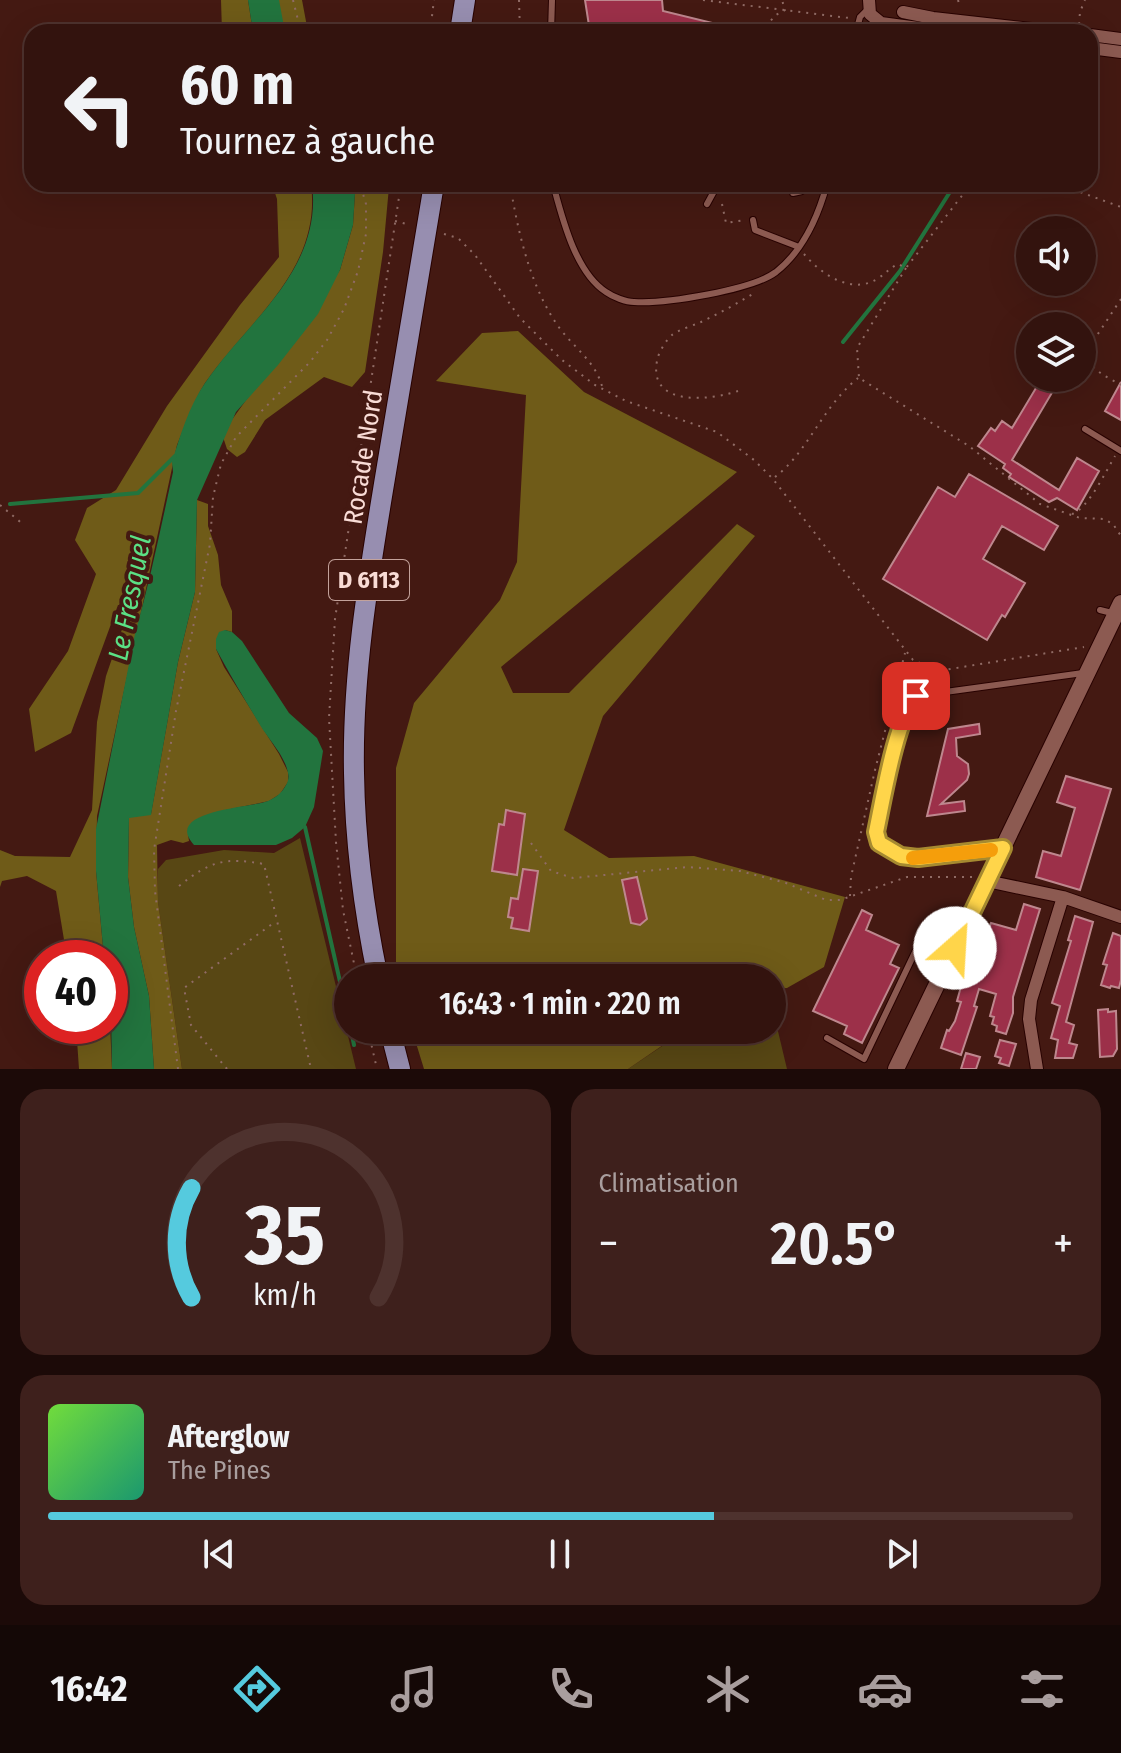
<!DOCTYPE html>
<html lang="fr">
<head>
<meta charset="utf-8">
<style>
	:root { --surface:#33130e; --page:#3e201c; --text:#f1f3f6; --muted:#a99e9e; --line:#4e322e; --accent:#55cade }
	body { margin:0; font-family:"Fira Sans Condensed",sans-serif; background:var(--page); color:var(--text); height:100vh; display:flex; flex-direction:column; font-size:30px; white-space:nowrap }
	* { box-sizing:border-box; margin:0 }
	p { font-size:26px; color:var(--muted) }
	.icon { flex:none; width:44px; height:44px; fill:none; stroke:currentColor; stroke-width:2; stroke-linecap:round; stroke-linejoin:round }
	.map { position:relative; height:1069px; overflow:hidden }
	.panel { display:flex; flex-direction:column; gap:20px; padding:20px; background:#1c0a08; flex:1 }
	.panel>* { flex:none }
	.guide { position:absolute; left:24px; top:24px; width:1074px; height:168px; border-radius:24px; box-shadow:0 8px 32px #0002,0 0 0 2px var(--line); background:#33130e; color:var(--text); overflow:hidden }
	.buttons { position:absolute; left:1016px; top:216px; display:grid; gap:16px }
	.buttons a { display:grid; place-items:center; width:80px; height:80px; border-radius:50%; background:var(--surface); box-shadow:0 8px 32px #0002,0 0 0 2px var(--line); font-size:40px }
	.speed { position:absolute; left:24px; top:940px; display:flex; gap:16px; font-size:40px; font-weight:700; text-align:center }
	.speed>* { display:grid; place-content:center; width:104px; height:104px; border-radius:50%; background:var(--surface); box-shadow:0 8px 32px #0002,0 0 0 2px var(--line); line-height:1 }
	.speed .limit { border:12px solid #d22; background:#fff; color:#111 }
	.pin { position:absolute; display:grid; place-items:center; width:68px; height:68px; color:#fff; margin:-34px; border-radius:16px; box-shadow:0 4px 12px #0006 }
	.me { position:absolute; width:88px; margin:-44px; rotate:26deg; stroke-linejoin:round; filter:drop-shadow(0 0 6px #0008) }
	.turn { display:flex; align-items:center; gap:28px; height:168px; padding:0 24px; font-size:36px }
	.turn .icon { width:104px; height:104px; stroke-width:2.5 }
	.turn b { display:block; font-size:56px; line-height:68px }
	.big { font-size:60px; font-weight:600; line-height:1.1 }
	.panel .card { flex:1; display:flex; flex-direction:column; justify-content:center; gap:12px; min-width:0; padding:0 28px; border-radius:24px; background:var(--page) }
	.panel .dial { align-items:center; gap:0 }
	.dial svg { height:208px; overflow:visible; fill:none; stroke:var(--line); stroke-width:7; stroke-linecap:round; text-anchor:middle }
	.dial text { fill:var(--text); stroke:none }
	.song { display:flex; align-items:center; gap:24px }
	.cover { width:96px; height:96px; border-radius:12px; background:linear-gradient(135deg,hsl(100 70% 55%),hsl(160 70% 35%)) }
	.played { height:8px; border-radius:4px; background:linear-gradient(90deg,var(--accent) 65%,var(--line) 65%) }
	.keys { display:flex; justify-content:space-around; direction:ltr }
	.heat { display:flex; justify-content:space-between; align-items:center; font-size:44px; direction:ltr }
	.panel .tiles { flex:1; display:grid; gap:20px; grid-template-columns:1fr 1fr }
	.card:last-child { grid-column:span 2 }
	.trip { position:absolute; left:334px; top:964px; width:452px; height:80px; border-radius:40px; background:var(--surface); box-shadow:0 8px 32px #0002,0 0 0 2px var(--line); font-weight:600; line-height:80px; text-align:center }
	.menu { display:flex; height:128px; justify-content:space-around; align-items:center; background:#140806; color:var(--muted) }
	.menu .icon { width:56px; height:56px }
	.menu .selected { color:var(--accent) }
	.menu b { font-size:36px; color:var(--text) }
	.map>svg:first-child { display:block }
	.green { fill:#584714 }
	.forest { fill:#6f5b18 }
	.water { fill:#22743e }
	.lines { fill:none; stroke-linecap:round; stroke-linejoin:round }
	.stream { stroke:#22743e; stroke-width:4 }
	.building { fill:#9c3049; stroke:#be878e; stroke-width:2 }
	.service-casing { stroke:#280200; stroke-width:8 }
	.minor-casing { stroke:#280200; stroke-width:14 }
	.tertiary-casing { stroke:#280200; stroke-width:18 }
	.primary-casing { stroke:#280200; stroke-width:22 }
	.path { stroke:#906b65; stroke-width:2; stroke-dasharray:2 6; stroke-linecap:butt }
	.service { stroke:#8c5a51; stroke-width:6 }
	.minor { stroke:#8c5a51; stroke-width:12 }
	.tertiary { stroke:#8c5a51; stroke-width:16 }
	.primary { stroke:#978eb0; stroke-width:20 }
	.route-casing { stroke:#a68a30; stroke-width:20 }
	.route { stroke:#ffd54a; stroke-width:14 }
	.slow { stroke:#f59e0b; stroke-width:14 }
	.labels { text-anchor:middle; stroke-width:8; stroke-linejoin:round; paint-order:stroke }
	.shield { fill:#441912; stroke:#c3a29b; stroke-width:2 }
	.shield-label { font-size:24px; font-weight:bold; fill:#f9dcd6 }
	.street-label { font-size:26px; fill:#f9dcd6; stroke:#441912 }
	.water-label { font-size:28px; font-style:italic; fill:#5be085; stroke:#441912 }
</style>
</head>
<body>
<div class="map">
<svg width="1121" height="1069" viewBox="0 0 1121 1069">
	<rect width="100%" height="100%" fill="#441912"/>
	<path class="green" d="M300,838l56,231h-174l-24,-167v-33l8,-9 58,-10 50,3z
		M772,1006l15,63h-159l58,-39h86z"/>
	<path class="forest" d="M221,0h27l5,32h-31z
		M276,0h26l6,32h-25z
		M272,184h39c11,86 -62,136 -106,199 -12,19 -19,41 -28,62l-80,371 -1,55 8,87h-37l-11,-67 -29,-15 -25,5 -2,6v-37l15,6 55,1 22,-47 5,-88 9,-46 24,-70 -12,-1 -47,128 -36,19 -6,-43 39,-58 28,-77 -21,-34 12,-32 29,-18 51,-84 73,-101 39,-48 -2,-58z
		M353,184h32l4,3 -6,65 -18,120 -13,15 -28,-10 -59,43 -20,32 -8,5 -10,-8 -4,-12 8,-16 109,-151 13,-45 2,-32z
		M518,331l66,61 153,80 -236,195 12,26h56l168,-169 18,12 -152,180 -39,114 45,28 85,-2 151,41 -21,70 -37,21 -15,1v-11h-376v-210l18,-65 86,-103 17,-38 9,-167 -90,-14 46,-48z
		M197,500l11,4v22l10,29 3,30 11,26v21l-7,-2 -9,19 8,18 55,87 9,18v10l-8,12 -11,7 -43,9 -38,24 1,7 -6,2 -12,-3 -14,5 1,57 24,167h-28l-5,-73 -15,-69 -6,-50 1,-60 22,-3 27,-152 17,-70z
		M110,1023l2,46h-33l-3,-43h34z
		M412,1030h273l-57,39h-204z"/>
	<path class="water" d="M248,0h31l6,32h-32z
		M312,184h40l3,9 -2,32 -13,45 -22,44 -40,51 -42,47 -39,88 -2,92 -17,70 -27,153 -22,3 -1,59 6,50 15,69 5,73h-42l-2,-111h-6l-8,-87v-42l39,-195c15,-53 26,-107 38,-162l-1,-10c8,-26 17,-56 33,-79 43,-63 118,-113 107,-199z
		M225,630l7,2 10,9 47,72 28,25 6,13 -9,56 -9,20 -13,11 -16,7h-82c-32,-35 57,-37 74,-44 7,-3 14,-8 18,-16 2,-3 3,-7 2,-12 -3,-17 -19,-33 -28,-48 -15,-25 -30,-50 -44,-76v-10l3,-7z"/>
	<g class="lines">
		<path class="stream" d="M843,342l57,-71 55,-87
			M10,504l128,-11 37,-37
			M305,827l43,190
			M351,1030l3,15"/>
	</g>
	<path class="building" d="M585,0h77l1,11 70,17v4h-143z
		M1042,378h13l-2,13 -41,69 47,30 18,-32 22,13 -22,39 -20,-12 -8,4 -40,-25 2,-3 -8,-6 2,-4 -27,-18 13,-18 4,3 7,-10 10,7z
		M1121,382v38l-16,-9z
		M969,474l89,52 -14,24 -42,-24 -19,33 42,24 -20,34 -3,-2 -15,25 -104,-61 55,-92 17,10z
		M979,724l1,10 -24,4 1,18 11,8 1,10 -2,6 -26,24 23,-3 1,10 -38,5 21,-87z
		M1066,776l45,13 -31,101 -44,-13 7,-26 18,5 14,-48 -18,-6z
		M506,810l19,4 -8,61 -25,-4 7,-47 5,1z
		M523,869l15,2 -9,60 -18,-3 2,-10 -5,-1 3,-19 7,1z
		M637,877l10,42 -7,6 -9,-2 -9,-43z
		M1024,904l16,5 -27,88v16l-7,21 -10,-3 1,-5 -5,-2 2,-7 -4,-1 6,-22 -17,-5 -5,17 3,1 -16,48 -20,-7 6,-18 2,1 6,-10 6,-19 -4,-1 5,-18 10,-22 5,1 14,-39 25,7z
		M862,910l10,5 -6,15 33,15 -9,19 9,4 -37,75 -18,-9 3,-8 -34,-15z
		M1075,916l18,6 -27,100 8,3 -5,18 8,2 -4,13h-18l3,-18 -7,-2 9,-32 -8,-3 19,-62 -3,-1z
		M1113,933l8,3v44l-2,8 -8,-2 -1,2 -9,-3 6,-20 -4,-1z
		M1108,1009v3l8,-1 1,38 -4,7 -13,1 -2,-47z
		M1000,1040l16,4 -7,22 -10,-3 2,-5 -6,-2z
		M966,1053l14,4 -4,12h-15z"/>
	<g class="lines">
		<g class="service-casing">
			<path id="service" d="M551,32l1,-32
				M856,32l4,-15 8,-8
				M870,32l11,-9
				M553,184c9,33 22,88 53,108 7,5 20,10 28,10 31,2 118,-12 142,-30 28,-22 42,-55 51,-88
				M793,193l9,-2 3,-7
				M707,204l11,-20
				M753,220l2,10 44,17
				M1085,429l36,22
				M1100,610l12,3
				M1000,848l-82,10 -17,-2 -22,-13 -3,-11c7,-33 20,-114 40,-136l167,-23
				M827,1038l37,21 52,-109 28,13"/>
		</g>
		<g class="minor-casing">
			<path id="minor" d="M869,0l1,14 11,9 67,9
				M903,12l30,6 126,14
				M1090,35l31,4
				M1090,48l31,4
				M987,881l76,16 58,20
				M1037,1069l-8,-50 2,-19 32,-103"/>
		</g>
		<g class="tertiary-casing">
			<path id="tertiary" d="M896,1069l225,-466"/>
		</g>
		<g class="primary-casing">
			<path id="primary" d="M460,32l5,-32
				M378,978c-14,-67 -23,-136 -24,-205 -2,-99 15,-198 31,-295 17,-98 33,-196 49,-294
				M390,1030l10,39"/>
		</g>
		<path class="path" d="M293,0l8,32
			M519,0l1,32
			M703,0l146,18
			M958,0l2,7
			M1079,24l1,-12 5,-12
			M430,32l4,-32
			M760,32l16,-17 9,-5 -3,-10
			M510,184c8,48 20,102 48,142 15,21 37,35 44,60
			M773,184l8,8
			M1058,184l63,23
			M722,204l4,19 19,-3
			M395,221l15,4
			M444,234l14,4 17,17 45,63 42,42 33,25 31,16 91,31 37,28 19,19 140,181 25,11 146,-24
			M804,254c17,20 47,41 73,25 8,-5 13,-11 21,-15l8,4 65,-84
			M906,268l-49,80 2,30 110,68 71,58 40,14 24,1 9,5 8,12
			M1121,299l-35,53c3,18 20,24 35,33
			M738,391c-26,9 -90,17 -81,-30 1,-8 9,-21 15,-26 8,-6 20,-9 29,-13 19,-9 37,-19 55,-30
			M775,477c33,-25 47,-70 83,-99
			M0,505l24,20
			M1072,514c16,-5 34,-43 43,-58
			M531,843l20,28 22,7 115,-11 52,4 46,12 40,17h14l67,-23h65
			M179,886c31,-25 46,-29 85,-22l47,205
			M850,896l1,-19 24,-107 30,-117
			M357,978l-14,-68 -7,-68 -7,-124 6,-99 66,-435
			M368,1030l9,39
			M178,1069l-23,-178 -1,-41 22,-139 34,-167 3,-47 8,-33 15,-27 74,-75 17,-22 17,-31 14,-38 8,-37v-30l-6,-20
			M227,1069l-36,-44 -7,-37 91,-66"/>
		<use href="#service" class="service"/>
		<use href="#minor" class="minor"/>
		<use href="#tertiary" class="tertiary"/>
		<use href="#primary" class="primary"/>
	</g>
	<g class="lines">
		<g class="route-casing">
			<path id="route" d="M916,696c-20,23 -33,103 -40,136l3,11 22,13 17,2 85,-10 -48,100"/>
		</g>
		<use href="#route" class="route"/>
		<path class="slow" d="M913,858l78,-8"/>
	</g>
	<g class="labels">
		<rect class="shield" x="329" y="560" width="80" height="40" rx="6"/>
		<g class="shield-label">
			<text x="369" y="588">D 6113</text>
		</g>
		<g class="street-label">
			<text transform="translate(363 457) rotate(-81)" y="9">Rocade Nord</text>
		</g>
		<g class="water-label">
			<text transform="translate(129 598) rotate(-79)" y="10">Le Fresquel</text>
		</g>
	</g>
</svg>
<div class="buttons">
<a><svg class="icon" aria-label="sound" viewBox="0 0 24 24"><path d="M4 9h4l5-4v14l-5-4H4zM17 9q2 3 0 6"/></svg></a>
<a><svg class="icon" aria-label="layers" viewBox="0 0 24 24"><path d="M12 4l9 5-9 5-9-5zM3 14l9 5 9-5"/></svg></a>
</div>
<div class="speed"><div class="limit">40</div></div>
<div class="pin" style="left:916px;top:696px;background:#d93025"><svg class="icon" aria-label="arrive" viewBox="0 0 24 24"><path d="M6 21V4h12l-3 4 3 4H6"/></svg></div>
<svg class="me" style="left:955px;top:948px" viewBox="-20 -20 40 40"><circle r="19" fill="#fff"/><path d="M0-13L10 11 0 6-10 11z" fill="#ffd54a"/></svg>
<div class="trip">16:43 · 1 min · 220 m</div>
<div class="guide">
<div class="turn"><svg class="icon" aria-label="left" viewBox="0 0 24 24"><path d="M17 20v-9H6M10 6l-5 5 5 5"/></svg><div><b>60 m</b>Tournez à gauche</div></div>
</div>
</div>
<section class="panel">
<div class="tiles">
<div class="card dial"><svg viewBox="0 0 100 80">
<path d="M14 69A42 42 0 1 1 86 69"/>
<path d="M14 69A42 42 0 0 1 14 27" stroke="#55cade"/>
<text x="50" y="56" font-size="32" font-weight="700">35</text>
<text x="50" y="72" font-size="11">km/h</text>
</svg></div>
<div class="card"><p>Climatisation</p>
<div class="heat"><a>−</a><b class="big">20.5°</b><a>+</a></div>
</div>
<div class="card">
<div class="song"><i class="cover"></i><div><b>Afterglow</b><p>The Pines</p></div></div>
<div class="played"></div>
<div class="keys"><svg class="icon" aria-label="previous" viewBox="0 0 24 24"><path d="M18 5L8 12l10 7zM5 5v14"/></svg><svg class="icon" aria-label="pause" viewBox="0 0 24 24"><path d="M8 5v14M16 5v14"/></svg><svg class="icon" aria-label="next" viewBox="0 0 24 24"><path d="M6 5l10 7-10 7zM19 5v14"/></svg></div>
</div>
</div>
</section>
<nav class="menu">
<b>16:42</b>
<svg class="icon selected" aria-label="directions" viewBox="0 0 24 24"><path d="M12 3l9 9-9 9-9-9zM9 14v-3h6M13 9l2 2-2 2"/></svg>
<svg class="icon" aria-label="music" viewBox="0 0 24 24"><path d="M9 18V5l10-2v13"/><circle cx="6" cy="18" r="3"/><circle cx="16" cy="16" r="3"/></svg>
<svg class="icon" aria-label="phone" viewBox="0 0 24 24"><path d="M5 4h4l2 5-3 2q2 4 5 5l2-3 5 2v4C11 20 4 13 5 4z"/></svg>
<svg class="icon" aria-label="climate" viewBox="0 0 24 24"><path d="M12 3v18M4 7l16 10M4 17L20 7"/></svg>
<svg class="icon" aria-label="car" viewBox="0 0 24 24"><path d="M5 17H2v-5l4-1 3-4h7l3 4 3 1v5h-3M9 17h6M6 11h13"/><circle cx="7" cy="17" r="2"/><circle cx="17" cy="17" r="2"/></svg>
<svg class="icon" aria-label="filters" viewBox="0 0 24 24"><path d="M4 7h16M4 17h16"/><circle cx="9" cy="7" r="2"/><circle cx="15" cy="17" r="2"/></svg>
</nav>
</body>
</html>
